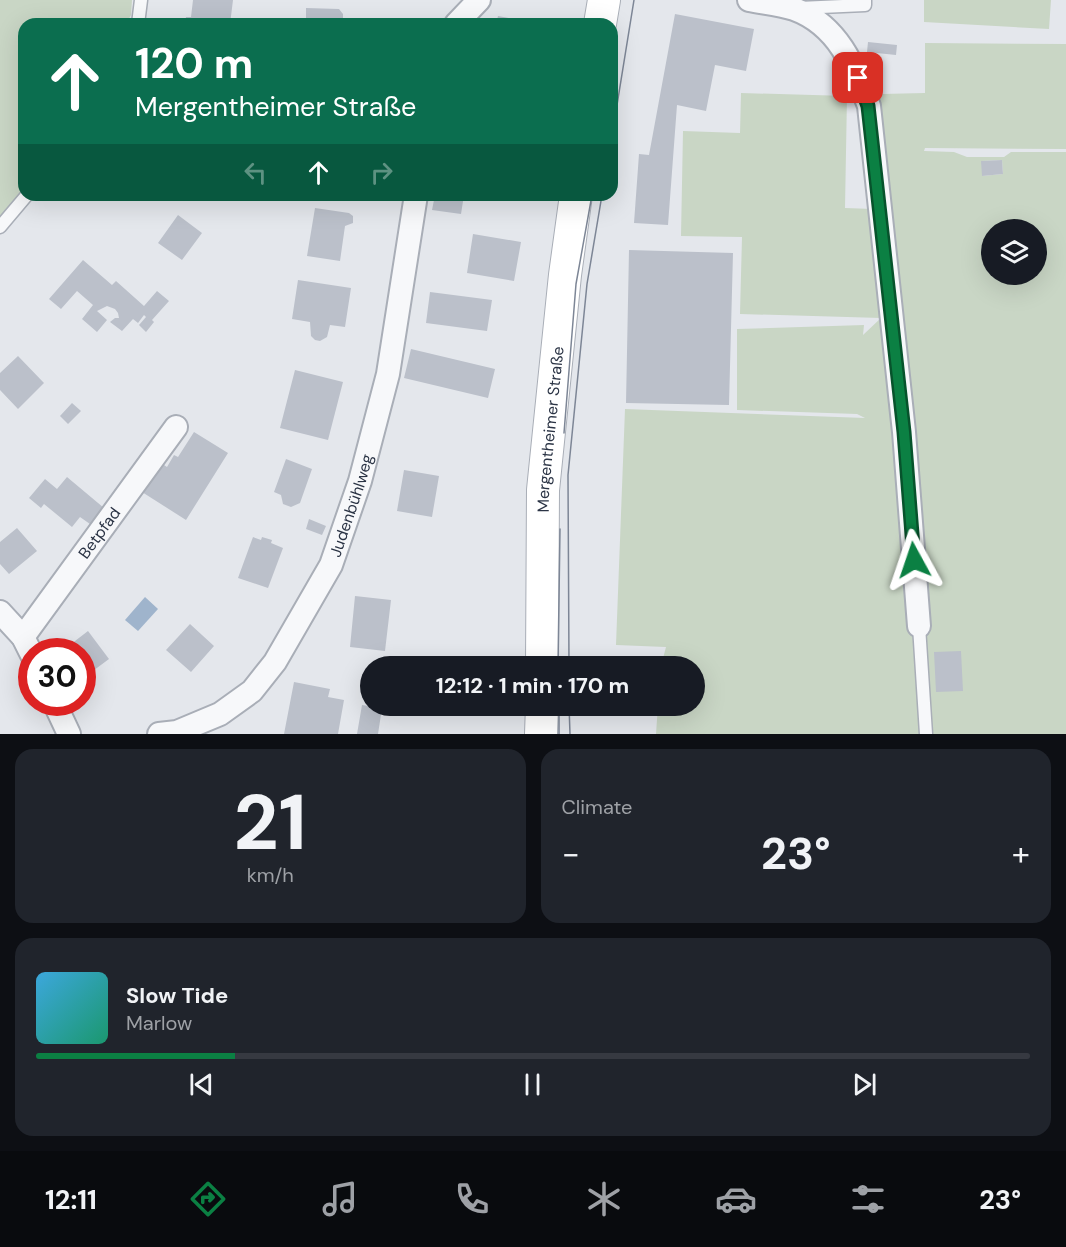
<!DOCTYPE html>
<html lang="en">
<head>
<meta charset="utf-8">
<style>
	:root { --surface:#171b24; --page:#20242c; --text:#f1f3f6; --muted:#9ea1a6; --line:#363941; --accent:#0b8043 }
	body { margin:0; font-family:"DM Sans",sans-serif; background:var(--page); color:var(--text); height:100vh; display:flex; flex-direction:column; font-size:22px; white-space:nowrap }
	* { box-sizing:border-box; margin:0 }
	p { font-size:20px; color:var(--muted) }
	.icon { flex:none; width:33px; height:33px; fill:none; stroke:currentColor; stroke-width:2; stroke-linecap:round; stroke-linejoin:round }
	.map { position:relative; height:734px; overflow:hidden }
	.drawer { display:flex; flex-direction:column; gap:15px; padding:15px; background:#0d0f14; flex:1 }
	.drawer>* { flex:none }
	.hud { position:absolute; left:18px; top:18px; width:600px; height:183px; border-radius:18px; box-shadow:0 6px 24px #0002; background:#0b6e4f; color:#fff; overflow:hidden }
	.controls { position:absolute; left:981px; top:219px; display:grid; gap:12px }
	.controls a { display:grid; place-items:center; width:66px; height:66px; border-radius:50%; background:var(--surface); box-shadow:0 6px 24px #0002; font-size:30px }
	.speed { position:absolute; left:18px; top:638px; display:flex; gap:12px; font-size:30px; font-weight:700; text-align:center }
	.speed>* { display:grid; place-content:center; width:78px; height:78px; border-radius:50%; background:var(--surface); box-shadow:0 6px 24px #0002; line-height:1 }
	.speed .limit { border:9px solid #d22; background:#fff; color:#111 }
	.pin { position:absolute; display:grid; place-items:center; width:51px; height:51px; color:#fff; margin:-26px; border-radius:12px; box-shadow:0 3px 9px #0006 }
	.me { position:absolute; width:66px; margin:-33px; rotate:355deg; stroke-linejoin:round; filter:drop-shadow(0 0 4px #0008) }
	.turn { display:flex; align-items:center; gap:21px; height:126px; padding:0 18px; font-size:27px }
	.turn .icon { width:78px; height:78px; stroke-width:2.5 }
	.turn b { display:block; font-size:42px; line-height:51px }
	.lanes { display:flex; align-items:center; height:57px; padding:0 18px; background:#0003; justify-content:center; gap:30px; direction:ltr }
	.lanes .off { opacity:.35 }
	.big { font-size:45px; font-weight:700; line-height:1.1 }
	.drawer .tile { flex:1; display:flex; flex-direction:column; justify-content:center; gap:9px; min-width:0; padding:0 21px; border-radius:18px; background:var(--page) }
	.drawer .dial { align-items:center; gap:0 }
	.dial b { font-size:78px; line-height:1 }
	.song { display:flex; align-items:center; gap:18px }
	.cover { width:72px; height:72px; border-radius:9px; background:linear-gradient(135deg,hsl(200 70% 55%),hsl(160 70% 35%)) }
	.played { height:6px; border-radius:3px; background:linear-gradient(90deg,var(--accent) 20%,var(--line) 20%) }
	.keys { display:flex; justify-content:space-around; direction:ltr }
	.heat { display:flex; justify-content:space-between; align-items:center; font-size:33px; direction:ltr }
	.drawer .tiles { flex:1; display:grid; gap:15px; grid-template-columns:1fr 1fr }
	.tile:last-child { grid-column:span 2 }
	.trip { position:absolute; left:360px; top:656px; width:345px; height:60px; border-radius:30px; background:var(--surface); box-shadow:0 6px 24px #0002; font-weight:700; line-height:60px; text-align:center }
	.tab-bar { display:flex; height:96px; justify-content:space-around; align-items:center; background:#090b0e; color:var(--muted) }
	.tab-bar .icon { width:42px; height:42px }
	.tab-bar .active { color:var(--accent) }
	.tab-bar b { font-size:27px; color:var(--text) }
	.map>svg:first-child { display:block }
	.green { fill:#c9d6c5; fill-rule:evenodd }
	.water { fill:#9fb4cc }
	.building { fill:#bbc0ca }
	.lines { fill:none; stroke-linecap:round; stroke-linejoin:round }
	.service-casing { stroke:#a9aeb7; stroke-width:15 }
	.minor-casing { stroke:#a9aeb7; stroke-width:26 }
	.secondary-casing { stroke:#a9aeb7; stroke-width:34 }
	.service { stroke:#f7f8fa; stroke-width:12 }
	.minor { stroke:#f7f8fa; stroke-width:22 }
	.secondary { stroke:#fff; stroke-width:32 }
	.tram { stroke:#7d8696; stroke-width:1.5 }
	.route-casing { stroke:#07532c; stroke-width:15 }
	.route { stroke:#0b8043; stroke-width:10 }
	.labels { text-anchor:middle; stroke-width:5; stroke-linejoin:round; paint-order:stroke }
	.street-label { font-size:16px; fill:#2b3445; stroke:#f4f6f9 }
</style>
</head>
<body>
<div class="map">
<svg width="1066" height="734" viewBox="0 0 1066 734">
	<rect width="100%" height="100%" fill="#e4e7ec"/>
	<path class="green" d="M0,0h132l-1,15 -5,9h-102v171l-24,32z
		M924,0h127l-2,29 -125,-7z
		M925,43l141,1v105l-141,-1 -1,3 30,1 13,5h37l7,-5h55v582h-410l2,-29h36v-39h-33l5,-19 -50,-2 9,-236 240,9 -8,-4 -120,-4v-81l127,-4 -1,10 18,-17 -141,-4 2,-77 -61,-1 2,-105 57,2 1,-40 106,3 -2,112 28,1 1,-113 8,-2 43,-1zM1002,160l1,14 -21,2v-15zM992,230h44v44h-44z"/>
	<path class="water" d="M145,597l13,12 -20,22 -13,-11z"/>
	<path class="building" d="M193,0h40l-3,24h-45l1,-7h5z
		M306,8l33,1 4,5v10h-37z
		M675,14l79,15 -8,42 -31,-6 -9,46 -29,-6 -9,120 -34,-2 5,-69 10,1z
		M498,16l27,5v3h-29z
		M868,42l29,3 -1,10 -29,-3z
		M1002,160l1,14 -21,2 -1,-15z
		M435,195h29l-3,19 -29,-4z
		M315,208l34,5 4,3v7l-8,3 -5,35 -33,-5z
		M178,215l24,18 -20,27 -24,-17z
		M473,234l48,8 -7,39 -47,-8z
		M629,250l104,3 -4,152 -103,-2z
		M83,260l29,25 4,-4 28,25 13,-15 12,10 -17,19 2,2 -8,10 -7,-7 7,-8 -2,-2 -6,8 -5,-4 -11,12 -12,-9 5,-4h4l-1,-5 -3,-4 -8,-3 -10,5 10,9 -10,12 -15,-13 11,-14 -16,-14 -16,18 -12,-10z
		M298,280l53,8 -6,39 -15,-2 -3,12 -7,4 -5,-1 -4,-4 -1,-14 -18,-3z
		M430,292l62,8 -5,31 -61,-8z
		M411,349l84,20 -7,29 -84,-20z
		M18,356l26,27 -26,26 -18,-19v-17z
		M295,370l48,12 -15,58 -48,-12z
		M72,403l9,8 -13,13 -8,-8z
		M194,432l34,21 -42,67 -44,-28 19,-29 6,4 7,-12 4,2z
		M286,459l26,10 -12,34 -9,4 -8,-3 -2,-9 -7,-3z
		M404,470l35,6 -7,41 -35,-6z
		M67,477l37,31 -14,16 -10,-7 -8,10 -28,-23 -3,4 -12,-10 16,-19 12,10z
		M309,519l17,7 -4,9 -16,-6z
		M17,528l20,23 -28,23 -9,-10v-22z
		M253,537l8,3 1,-3 10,3 -1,3 12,5 -15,40 -30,-10z
		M355,596l36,4 -6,51 -35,-4z
		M190,624l24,22 -23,26 -25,-22z
		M88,631l21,28 -27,20v-28h-20z
		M961,651l2,40 -27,1 -2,-40z
		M294,682l36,7 -2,8 16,3 -6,34h-54z
		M362,705l20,3 -4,26h-21z"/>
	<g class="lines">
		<g class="service-casing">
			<path id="service" d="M799,8l66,-3v-5
				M138,24l3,-24
				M0,227l27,-32
				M919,626l7,108"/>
		</g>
		<g class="minor-casing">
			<g id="minor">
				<path d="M749,0c15,3 31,4 45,9 44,16 60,57 75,97l35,326 15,194"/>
				<path d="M456,24l23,-24"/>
				<path d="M0,612l23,25 9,18"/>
				<path id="s1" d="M23,637l153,-210"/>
				<path d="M54,702l15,32"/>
				<path id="s2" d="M159,734l18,-2 43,-18 32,-23 23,-29 56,-97 29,-84 28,-107 28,-179"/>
			</g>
		</g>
		<g class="secondary-casing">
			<g id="secondary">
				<path d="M600,24l4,-24"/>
				<path id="s3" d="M542,666l1,-176 22,-215 11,-80"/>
				<path d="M541,734l1,-29"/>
			</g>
		</g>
		<use href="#service" class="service"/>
		<use href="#minor" class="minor"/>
		<use href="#secondary" class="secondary"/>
		<path class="tram" d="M612,136l22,-136
			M564,433l12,-149 16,-89
			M558,666l2,-137
			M569,666l-1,-191 19,-191 15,-89
			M559,705v29
			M569,705l1,29"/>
	</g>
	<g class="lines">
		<g class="route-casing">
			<path id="route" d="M858,78l10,28 36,326 10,128"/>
		</g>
		<use href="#route" class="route"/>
	</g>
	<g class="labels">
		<g class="street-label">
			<text dy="6" stroke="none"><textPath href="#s3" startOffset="237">Mergentheimer Straße</textPath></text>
			<text dy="6" stroke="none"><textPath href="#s2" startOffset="316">Judenbühlweg</textPath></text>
			<text dy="6" stroke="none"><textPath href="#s1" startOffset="129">Betpfad</textPath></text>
		</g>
	</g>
</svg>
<div class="controls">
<a><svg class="icon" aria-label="layers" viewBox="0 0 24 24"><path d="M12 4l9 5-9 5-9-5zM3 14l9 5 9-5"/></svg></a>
</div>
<div class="speed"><div class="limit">30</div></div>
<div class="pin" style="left:858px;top:78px;background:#d93025"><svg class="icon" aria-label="arrive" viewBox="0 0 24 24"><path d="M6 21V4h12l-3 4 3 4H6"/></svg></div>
<svg class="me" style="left:914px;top:560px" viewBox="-20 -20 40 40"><path d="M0-17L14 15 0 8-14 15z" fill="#0b8043" stroke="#fff" stroke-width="4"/></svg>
<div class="trip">12:12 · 1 min · 170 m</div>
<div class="hud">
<div class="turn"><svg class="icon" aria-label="ahead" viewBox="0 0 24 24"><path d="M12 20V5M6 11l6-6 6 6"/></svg><div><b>120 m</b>Mergentheimer Straße</div></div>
<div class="lanes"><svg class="icon off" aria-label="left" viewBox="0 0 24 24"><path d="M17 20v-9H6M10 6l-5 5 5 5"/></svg><svg class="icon" aria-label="ahead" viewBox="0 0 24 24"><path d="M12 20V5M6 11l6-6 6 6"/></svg><svg class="icon off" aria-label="right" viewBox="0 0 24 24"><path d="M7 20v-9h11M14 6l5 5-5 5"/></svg></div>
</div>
</div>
<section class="drawer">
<div class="tiles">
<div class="tile dial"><b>21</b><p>km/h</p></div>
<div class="tile"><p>Climate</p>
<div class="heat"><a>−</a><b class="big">23°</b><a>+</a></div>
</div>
<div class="tile">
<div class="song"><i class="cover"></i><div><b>Slow Tide</b><p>Marlow</p></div></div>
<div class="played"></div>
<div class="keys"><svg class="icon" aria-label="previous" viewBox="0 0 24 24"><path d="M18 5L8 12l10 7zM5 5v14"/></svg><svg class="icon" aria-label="pause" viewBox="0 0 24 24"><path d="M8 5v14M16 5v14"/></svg><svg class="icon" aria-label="next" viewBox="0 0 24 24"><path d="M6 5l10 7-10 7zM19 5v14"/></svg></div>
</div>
</div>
</section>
<nav class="tab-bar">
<b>12:11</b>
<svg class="icon active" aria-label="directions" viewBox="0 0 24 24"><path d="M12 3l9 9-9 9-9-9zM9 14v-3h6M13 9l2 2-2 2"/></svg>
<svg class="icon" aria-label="music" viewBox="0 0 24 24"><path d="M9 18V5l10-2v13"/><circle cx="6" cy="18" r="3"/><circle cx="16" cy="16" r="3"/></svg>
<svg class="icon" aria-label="phone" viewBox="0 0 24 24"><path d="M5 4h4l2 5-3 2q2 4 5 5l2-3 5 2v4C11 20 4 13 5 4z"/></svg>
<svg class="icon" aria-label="climate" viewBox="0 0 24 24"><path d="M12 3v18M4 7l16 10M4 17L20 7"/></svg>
<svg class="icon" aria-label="car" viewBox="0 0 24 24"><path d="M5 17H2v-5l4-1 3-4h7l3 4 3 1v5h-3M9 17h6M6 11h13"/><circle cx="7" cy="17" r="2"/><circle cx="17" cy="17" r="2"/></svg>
<svg class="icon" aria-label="filters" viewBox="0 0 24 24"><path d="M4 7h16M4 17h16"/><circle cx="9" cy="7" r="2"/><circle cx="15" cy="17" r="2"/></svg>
<b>23°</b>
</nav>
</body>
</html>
